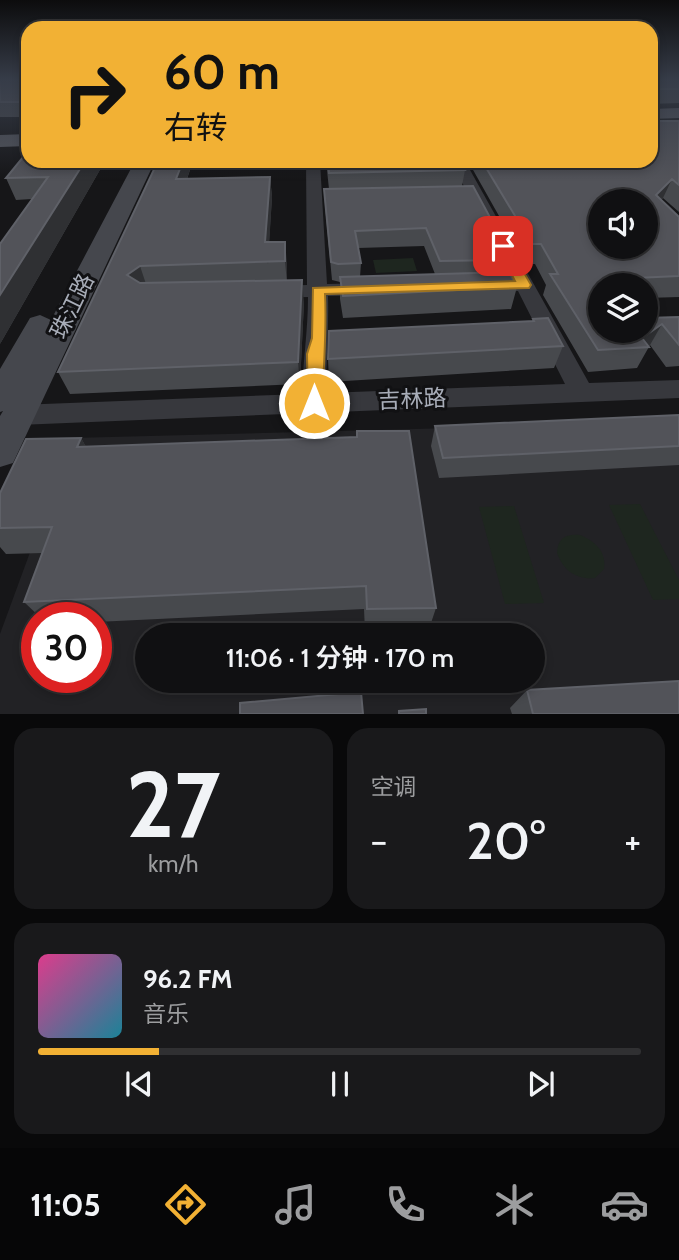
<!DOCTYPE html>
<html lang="zh">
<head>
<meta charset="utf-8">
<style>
	:root { --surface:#101012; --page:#19191b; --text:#f1f3f6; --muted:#9c9d9f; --line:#303032; --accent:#f2b134 }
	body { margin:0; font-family:Cabin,"Noto Sans SC",sans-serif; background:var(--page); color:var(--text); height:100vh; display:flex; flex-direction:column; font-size:26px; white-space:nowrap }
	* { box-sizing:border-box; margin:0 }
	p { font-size:23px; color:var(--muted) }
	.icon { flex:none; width:38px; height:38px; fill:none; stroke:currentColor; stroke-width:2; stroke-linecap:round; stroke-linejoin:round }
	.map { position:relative; height:714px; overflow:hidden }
	.sheet { display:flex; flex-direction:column; gap:14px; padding:14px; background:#09090a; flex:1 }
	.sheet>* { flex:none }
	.top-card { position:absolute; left:21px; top:21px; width:637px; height:147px; border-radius:21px; box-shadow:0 4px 10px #0003,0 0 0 2px var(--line); background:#f2b134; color:#111; overflow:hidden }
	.fabs { position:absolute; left:588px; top:189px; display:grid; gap:14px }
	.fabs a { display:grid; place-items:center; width:70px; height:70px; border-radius:50%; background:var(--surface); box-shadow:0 4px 10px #0003,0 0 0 2px var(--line); font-size:35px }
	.speed { position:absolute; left:21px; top:602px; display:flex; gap:14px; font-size:35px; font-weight:700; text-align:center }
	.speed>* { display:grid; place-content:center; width:91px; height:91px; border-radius:50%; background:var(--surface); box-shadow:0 4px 10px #0003,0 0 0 2px var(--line); line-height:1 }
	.speed .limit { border:10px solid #d22; background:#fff; color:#111 }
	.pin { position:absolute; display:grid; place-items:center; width:60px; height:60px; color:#fff; margin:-30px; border-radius:14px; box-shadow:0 4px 10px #0006 }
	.me { position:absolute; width:77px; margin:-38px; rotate:0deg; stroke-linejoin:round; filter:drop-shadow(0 0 5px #0008) }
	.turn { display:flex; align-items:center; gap:24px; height:147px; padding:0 28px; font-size:32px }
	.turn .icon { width:91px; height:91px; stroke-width:2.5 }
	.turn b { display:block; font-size:49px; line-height:60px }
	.big { font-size:52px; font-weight:600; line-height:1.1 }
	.sheet .tile { flex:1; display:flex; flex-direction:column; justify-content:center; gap:10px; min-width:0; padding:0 24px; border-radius:21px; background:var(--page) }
	.sheet .dial { align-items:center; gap:0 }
	.dial b { font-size:91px; line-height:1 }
	.song { display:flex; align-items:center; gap:21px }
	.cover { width:84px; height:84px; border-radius:10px; background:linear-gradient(135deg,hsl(330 70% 55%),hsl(190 70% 35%)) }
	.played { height:7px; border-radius:4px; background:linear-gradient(90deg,var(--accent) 20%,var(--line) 20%) }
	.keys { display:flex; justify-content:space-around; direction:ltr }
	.heat { display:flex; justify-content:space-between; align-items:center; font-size:38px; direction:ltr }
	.sheet .tiles { flex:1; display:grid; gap:14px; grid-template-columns:1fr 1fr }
	.tile:last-child { grid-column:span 2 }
	.trip { position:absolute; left:135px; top:623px; width:410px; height:70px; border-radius:35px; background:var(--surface); box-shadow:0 4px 10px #0003,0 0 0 2px var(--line); font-weight:600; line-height:70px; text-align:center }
	.menu { display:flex; height:112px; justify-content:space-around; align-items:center; background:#060607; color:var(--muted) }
	.menu .icon { width:49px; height:49px }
	.menu .selected { color:var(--accent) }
	.menu b { font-size:32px; color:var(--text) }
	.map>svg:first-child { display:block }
	.built { fill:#222225; fill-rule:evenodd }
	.green { fill:#1e261f }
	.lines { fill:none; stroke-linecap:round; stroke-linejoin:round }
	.minor { fill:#37383d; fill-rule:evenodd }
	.secondary { fill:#45474d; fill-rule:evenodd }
	.primary { fill:#53555c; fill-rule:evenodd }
	.wall { fill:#47494d; fill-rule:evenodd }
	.shaded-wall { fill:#2f3033 }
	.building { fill:#525359; stroke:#5f6168; stroke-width:2; fill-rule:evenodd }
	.route { fill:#f2b134; stroke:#9d7322; stroke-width:2 }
	.labels { text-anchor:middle; stroke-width:6; stroke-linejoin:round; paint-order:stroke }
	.street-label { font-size:23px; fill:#a8adb8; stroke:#111113 }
</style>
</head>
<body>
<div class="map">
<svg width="679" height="714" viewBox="0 0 679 714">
	<rect width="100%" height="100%" fill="#161618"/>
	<path class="built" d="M679,422v292h-679v-80l72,-196zM37,618h59v59h-59zM147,635h385v46h-385z"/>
	<path class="green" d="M413,258l4,13 -41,2 -3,-13z
		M640,504l39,76v19l-26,1 -44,-95z
		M513,506h1l30,97 -39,1 -26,-97z
		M580,535c15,6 27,17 24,34l-9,9c-19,2 -32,-8 -38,-25 1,-15 8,-19 23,-18z"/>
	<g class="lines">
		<path class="minor" d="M306,161h14l7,123 44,-1 10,6 -10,6 -43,1c1,33 -2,64 -2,97l239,-9 -47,-93 -32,1 -10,-6 10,-6 26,-1 -61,-118h14l124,222 90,-3v18l-661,27 -9,-3 -4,-7 4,-7 9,-3 284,-11c1,-33 6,-64 6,-97l-35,1 -10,-6 10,-6 34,-1z"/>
		<path class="secondary" d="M135,161h20l-142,302 -13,4v-51l3,-5 -3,1v-43l30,-51 10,-3 11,5z"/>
		<path class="primary" d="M679,108v10l-28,1v-10z
			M28,134v12l-28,1v-12z"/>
	</g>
	<path class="wall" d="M0,80h28v37h-28z
		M651,80h28v23l-28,1z
		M679,121v91l-16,-14 -2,2 18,17v80l-33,1v-13h-46v46l79,-14v49l-13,1 -16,-22 -13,23 -49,4 -45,-77 3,-10 -11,-21h-9l-58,-103h183z
		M28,161h77l-105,183 32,-145 -16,1 -10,-22z
		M193,161l-6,18 83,-2 2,20 -3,45 18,21v18l17,21 -4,82 -230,10 -12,-22z
		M326,161h134l5,9 -3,16 44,61 -2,6 2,2 -4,17 15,15 -6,22 -168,9 -3,-19v-17l-8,-2 -7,-74 -1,-17h5zM424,246l11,28 -75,3 1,-14 -3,-15z
		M533,319l30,27 -9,22 -225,14 -1,-23 204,-38z
		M679,415v50l-240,13 -8,-32 4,-20z
		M357,431l79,177 -7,21 -64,2 -1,-22 -268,13v-4h-55l-17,-16 19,-49 -37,1 -6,-7v-19l81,-90 5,9 271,-10z
		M527,690l152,24h-167l-2,-6z"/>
	<path class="shaded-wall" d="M85,161h20l-105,183v-49z
		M183,161h10l-13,38 -4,-20z
		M270,177l2,20 -4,67 -3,-22z
		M672,179l-9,19 -16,16 9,-19z
		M285,242l2,21v20l-2,-22z
		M140,266l7,21 -20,-12z
		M302,280l2,22 -4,82 -2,-22z
		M662,324l-12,21 -3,2 -5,-9z
		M81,438l15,27 -19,-18z"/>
	<path class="building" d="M0,80h28v22h-28z
		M651,80h28v9h-28z
		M651,121h28v64l-7,-6 -16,16 23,22v59l-65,3 5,6h-19v46h46v-13l33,-1v28l-17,-21 -20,14 7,9 -51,3 -48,-76h8l-17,-30h-9l-50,-83h169zM600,201h46v46h-46z
		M28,151v10h57l-85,134v-51l48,-67 -42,1z
		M158,161h25l-7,18 94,-2 -5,65h20v19l-145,5 -13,9 13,8 162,-3 -4,82 -240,10z
		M328,161h132l5,9 -136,3z
		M473,186l33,61h-5l5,8 -8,1 2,4 -60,1 -14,-33 -71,3 6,32 -23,1 -7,-2 -7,-73z
		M509,272l8,15 -174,9 -3,-19z
		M548,318l15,28 -235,13 1,-28 205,-10 -1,-2z
		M679,415v31l-236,12 -8,-32z
		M357,431h52l27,177 -69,1 -1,-23 -342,16 28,-75 -52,1v-35l26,-54 55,-1 -4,9 280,-10z
		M679,681v33h-146l-6,-24z
		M361,692l2,22h-123v-11z
		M426,709v5h-27v-3z"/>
	<linearGradient id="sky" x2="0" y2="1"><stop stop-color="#0c0c0d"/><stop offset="0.44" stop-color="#363c48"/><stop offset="1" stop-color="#363c48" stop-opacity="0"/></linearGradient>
	<rect width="679" height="180" fill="url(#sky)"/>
	<path class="route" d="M503,242l6,4 22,39 -2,3 -204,6c2,37 -2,72 -2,109l-3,5h-12l-1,-54 5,-16 1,-50 202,-7 -18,-35z"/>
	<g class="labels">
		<g class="street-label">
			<text transform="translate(72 306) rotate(-64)" y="8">珠江路</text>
			<text transform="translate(412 399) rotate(-2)" y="8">吉林路</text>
		</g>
	</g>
</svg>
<div class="fabs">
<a><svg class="icon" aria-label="sound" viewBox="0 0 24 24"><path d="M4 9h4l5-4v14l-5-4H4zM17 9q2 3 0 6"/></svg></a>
<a><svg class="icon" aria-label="layers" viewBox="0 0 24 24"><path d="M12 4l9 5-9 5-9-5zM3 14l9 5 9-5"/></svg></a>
</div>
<div class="speed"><div class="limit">30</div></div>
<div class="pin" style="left:503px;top:246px;background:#d93025"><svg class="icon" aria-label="arrive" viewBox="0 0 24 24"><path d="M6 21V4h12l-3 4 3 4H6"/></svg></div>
<svg class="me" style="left:314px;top:403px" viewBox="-20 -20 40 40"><circle r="17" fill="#f2b134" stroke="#fff" stroke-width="3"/><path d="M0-11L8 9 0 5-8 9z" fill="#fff"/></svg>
<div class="trip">11:06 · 1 分钟 · 170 m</div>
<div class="top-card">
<div class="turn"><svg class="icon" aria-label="right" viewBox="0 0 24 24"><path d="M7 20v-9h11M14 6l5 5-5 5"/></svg><div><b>60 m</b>右转</div></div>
</div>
</div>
<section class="sheet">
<div class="tiles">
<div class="tile dial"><b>27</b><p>km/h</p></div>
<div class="tile"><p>空调</p>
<div class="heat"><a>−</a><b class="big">20°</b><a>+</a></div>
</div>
<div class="tile">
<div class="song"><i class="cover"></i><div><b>96.2 FM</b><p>音乐</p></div></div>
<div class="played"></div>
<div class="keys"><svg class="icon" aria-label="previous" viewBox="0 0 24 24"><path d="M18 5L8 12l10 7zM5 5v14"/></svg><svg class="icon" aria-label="pause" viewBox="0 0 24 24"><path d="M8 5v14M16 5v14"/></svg><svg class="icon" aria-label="next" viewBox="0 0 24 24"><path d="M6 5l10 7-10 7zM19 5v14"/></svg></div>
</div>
</div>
</section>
<nav class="menu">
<b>11:05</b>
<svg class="icon selected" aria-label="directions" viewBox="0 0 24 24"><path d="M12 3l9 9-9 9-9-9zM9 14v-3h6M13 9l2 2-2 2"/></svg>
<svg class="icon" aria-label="music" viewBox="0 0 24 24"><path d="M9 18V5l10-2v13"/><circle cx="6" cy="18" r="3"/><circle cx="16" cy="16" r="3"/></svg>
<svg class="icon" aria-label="phone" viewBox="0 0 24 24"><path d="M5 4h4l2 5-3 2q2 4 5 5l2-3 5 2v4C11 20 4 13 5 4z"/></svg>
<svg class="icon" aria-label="climate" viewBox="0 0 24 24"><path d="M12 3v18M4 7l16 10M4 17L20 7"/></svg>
<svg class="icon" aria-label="car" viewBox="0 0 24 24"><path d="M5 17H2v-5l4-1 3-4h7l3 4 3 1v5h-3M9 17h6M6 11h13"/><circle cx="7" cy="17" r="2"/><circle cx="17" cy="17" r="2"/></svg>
</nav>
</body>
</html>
